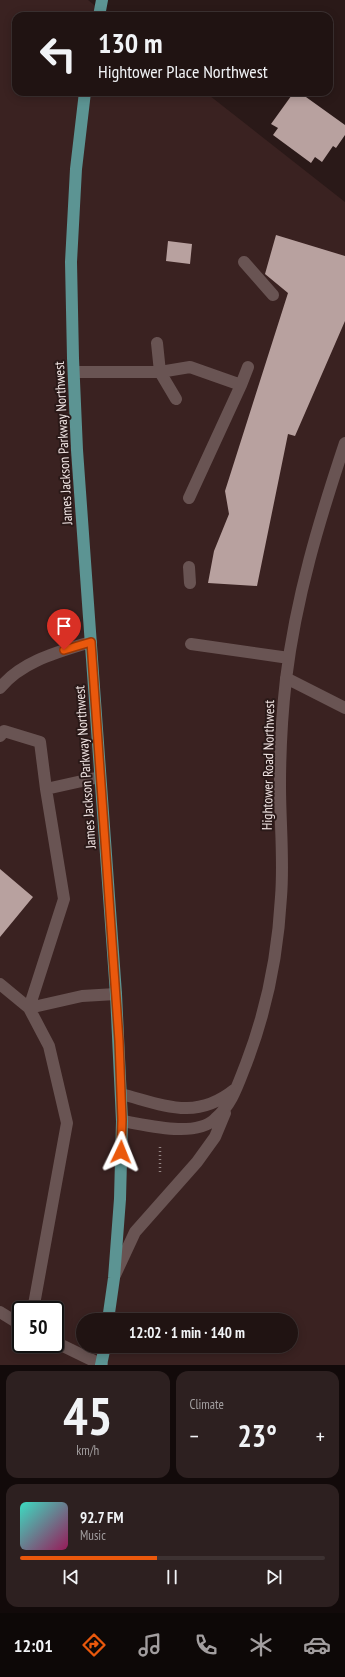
<!DOCTYPE html>
<html lang="en">
<head>
<meta charset="utf-8">
<style>
	:root { --surface:#201312; --page:#2d2020; --text:#f1f3f6; --muted:#a29e9f; --line:#3d3232; --accent:#ea580c }
	body { margin:0; font-family:"PT Sans Narrow",sans-serif; background:var(--page); color:var(--text); height:100vh; display:flex; flex-direction:column; font-size:15px; white-space:nowrap }
	* { box-sizing:border-box; margin:0 }
	p { font-size:13px; color:var(--muted) }
	.icon { flex:none; width:22px; height:22px; fill:none; stroke:currentColor; stroke-width:2; stroke-linecap:round; stroke-linejoin:round }
	.map { position:relative; height:1365px; overflow:hidden }
	.side { display:flex; flex-direction:column; gap:6px; padding:6px; background:#120a0a; flex:1 }
	.side>* { flex:none }
	.guide { position:absolute; left:12px; top:12px; width:321px; height:84px; border-radius:12px; box-shadow:0 2px 10px #0003,0 0 0 1px var(--line); background:#201312; color:var(--text); overflow:hidden }
	.speed { position:absolute; left:12px; top:1301px; display:flex; gap:8px; font-size:20px; font-weight:700; text-align:center }
	.speed>* { display:grid; place-content:center; width:52px; height:52px; border-radius:50%; background:var(--surface); box-shadow:0 2px 10px #0003,0 0 0 1px var(--line); line-height:1 }
	.speed .limit { border:2px solid #111; border-radius:6px; background:#fff; color:#111 }
	.pin { position:absolute; display:grid; place-items:center; width:34px; height:34px; color:#fff; margin:-41px -17px; border-radius:50% 50% 50% 0; rotate:-45deg; box-shadow:0 0 4px #0007 }
	.pin .icon { rotate:45deg }
	.me { position:absolute; width:44px; margin:-22px; rotate:2deg; stroke-linejoin:round; filter:drop-shadow(0 0 3px #0008) }
	.turn { display:flex; align-items:center; gap:14px; height:84px; padding:0 20px; font-size:18px }
	.turn .icon { width:52px; height:52px; stroke-width:2.5 }
	.turn b { display:block; font-size:28px; line-height:34px }
	.big { font-size:30px; font-weight:800; line-height:1.1 }
	.side .tile { flex:1; display:flex; flex-direction:column; justify-content:center; gap:6px; min-width:0; padding:0 14px; border-radius:12px; background:var(--page) }
	.side .dial { align-items:center; gap:0 }
	.dial b { font-size:52px; line-height:1 }
	.song { display:flex; align-items:center; gap:12px }
	.cover { width:48px; height:48px; border-radius:6px; background:linear-gradient(135deg,hsl(170 70% 55%),hsl(330 70% 35%)) }
	.played { height:4px; border-radius:2px; background:linear-gradient(90deg,var(--accent) 45%,var(--line) 45%) }
	.keys { display:flex; justify-content:space-around; direction:ltr }
	.heat { display:flex; justify-content:space-between; align-items:center; font-size:22px; direction:ltr }
	.side .tiles { flex:1; display:grid; gap:6px; grid-template-columns:1fr 1fr }
	.tile:last-child { grid-column:span 2 }
	.trip { position:absolute; left:76px; top:1313px; width:222px; height:40px; border-radius:20px; background:var(--surface); box-shadow:0 2px 10px #0003,0 0 0 1px var(--line); font-weight:800; line-height:40px; text-align:center }
	.tab-bar { display:flex; height:64px; justify-content:space-around; align-items:center; background:#0d0807; color:var(--muted) }
	.tab-bar .icon { width:28px; height:28px }
	.tab-bar .active { color:var(--accent) }
	.tab-bar b { font-size:18px; color:var(--text) }
	.map>svg:first-child { display:block }
	.built { fill:#3a2221; fill-rule:evenodd }
	.building { fill:#b8a19f }
	.lines { fill:none; stroke-linecap:round; stroke-linejoin:round }
	.path { stroke:#938584; stroke-width:2.5; stroke-dasharray:1 3; stroke-linecap:butt }
	.minor { stroke:#695453; stroke-width:12 }
	.major { stroke:#5c9493; stroke-width:12 }
	.route-casing { stroke:#983908; stroke-width:10 }
	.route { stroke:#ea580c; stroke-width:7 }
	.labels { text-anchor:middle; stroke-width:4; stroke-linejoin:round; paint-order:stroke }
	.street-label { font-size:14px; fill:#f1e5e4; stroke:#2a1918 }
</style>
</head>
<body>
<div class="map">
<svg width="345" height="1365" viewBox="0 0 345 1365">
	<rect width="100%" height="100%" fill="#2a1918"/>
	<path class="built" d="M0,0h88l20,16h-92v76h189l140,110v1163h-345zM21,1310h34v34h-34zM83,1320h208v26h-208z"/>
	<path class="building" d="M294,92h5l46,33v10l-9,13 -3,-2 -11,16 -7,-5 -4,6 -38,-28 5,-7 -7,-4z
		M276,235l69,21v65l-50,115 -7,-2 -31,152 -49,-3 6,-32 15,-37 -4,-23 63,-198 -23,-19z
		M168,241l24,3 -2,20 -24,-3z
		M0,869l33,28 -33,40z"/>
	<g class="lines">
		<path class="path" d="M160,1147v27"/>
		<path class="minor" d="M244,262l29,33
			M157,343l3,29 16,27
			M74,372h86l30,-5 51,18
			M189,498l52,-113 7,-18
			M189,567l1,16
			M191,644l98,14
			M286,678l59,30
			M0,688c22,-27 58,-36 91,-46
			M0,736l4,-5 36,11 6,47 18,110 -35,109 -29,-24
			M46,789l54,-12
			M121,1094c43,11 74,27 113,-4
			M122,1121c25,4 73,17 93,-2 17,-14 23,-35 31,-55 20,-52 32,-111 35,-167 3,-37 -1,-74 -1,-111 0,-36 2,-72 6,-107 10,-82 33,-158 59,-236
			M115,1275l20,-43 62,-70 18,-25 10,-24
			M33,1310l34,-187 -18,-77 -20,-38 53,-12 34,-2
			M0,1312l21,13
			M55,1342l47,23"/>
		<path class="major" d="M99,16l3,-16
			M85,92l-9,77 -5,93 2,96 4,92 39,544 6,127 -2,78 -6,79 -6,42
			M101,1365l4,-19"/>
	</g>
	<g class="lines">
		<g class="route-casing">
			<path id="route" d="M64,650l27,-8 28,399 3,79 -1,32"/>
		</g>
		<use href="#route" class="route"/>
	</g>
	<g class="labels">
		<g class="street-label">
			<text transform="translate(63 443) rotate(-93)" y="5">James Jackson Parkway Northwest</text>
			<text transform="translate(268 765) rotate(-89)" y="5">Hightower Road Northwest</text>
			<text transform="translate(85 767) rotate(-94)" y="5">James Jackson Parkway Northwest</text>
		</g>
	</g>
</svg>
<div class="speed"><div class="limit">50</div></div>
<div class="pin" style="left:64px;top:650px;background:#d93025"><svg class="icon" aria-label="arrive" viewBox="0 0 24 24"><path d="M6 21V4h12l-3 4 3 4H6"/></svg></div>
<svg class="me" style="left:121px;top:1152px" viewBox="-20 -20 40 40"><path d="M0-17L14 15 0 8-14 15z" fill="#ea580c" stroke="#fff" stroke-width="4"/></svg>
<div class="trip">12:02 · 1 min · 140 m</div>
<div class="guide">
<div class="turn"><svg class="icon" aria-label="left" viewBox="0 0 24 24"><path d="M17 20v-9H6M10 6l-5 5 5 5"/></svg><div><b>130 m</b>Hightower Place Northwest</div></div>
</div>
</div>
<section class="side">
<div class="tiles">
<div class="tile dial"><b>45</b><p>km/h</p></div>
<div class="tile"><p>Climate</p>
<div class="heat"><a>−</a><b class="big">23°</b><a>+</a></div>
</div>
<div class="tile">
<div class="song"><i class="cover"></i><div><b>92.7 FM</b><p>Music</p></div></div>
<div class="played"></div>
<div class="keys"><svg class="icon" aria-label="previous" viewBox="0 0 24 24"><path d="M18 5L8 12l10 7zM5 5v14"/></svg><svg class="icon" aria-label="pause" viewBox="0 0 24 24"><path d="M8 5v14M16 5v14"/></svg><svg class="icon" aria-label="next" viewBox="0 0 24 24"><path d="M6 5l10 7-10 7zM19 5v14"/></svg></div>
</div>
</div>
</section>
<nav class="tab-bar">
<b>12:01</b>
<svg class="icon active" aria-label="directions" viewBox="0 0 24 24"><path d="M12 3l9 9-9 9-9-9zM9 14v-3h6M13 9l2 2-2 2"/></svg>
<svg class="icon" aria-label="music" viewBox="0 0 24 24"><path d="M9 18V5l10-2v13"/><circle cx="6" cy="18" r="3"/><circle cx="16" cy="16" r="3"/></svg>
<svg class="icon" aria-label="phone" viewBox="0 0 24 24"><path d="M5 4h4l2 5-3 2q2 4 5 5l2-3 5 2v4C11 20 4 13 5 4z"/></svg>
<svg class="icon" aria-label="climate" viewBox="0 0 24 24"><path d="M12 3v18M4 7l16 10M4 17L20 7"/></svg>
<svg class="icon" aria-label="car" viewBox="0 0 24 24"><path d="M5 17H2v-5l4-1 3-4h7l3 4 3 1v5h-3M9 17h6M6 11h13"/><circle cx="7" cy="17" r="2"/><circle cx="17" cy="17" r="2"/></svg>
</nav>
</body>
</html>
